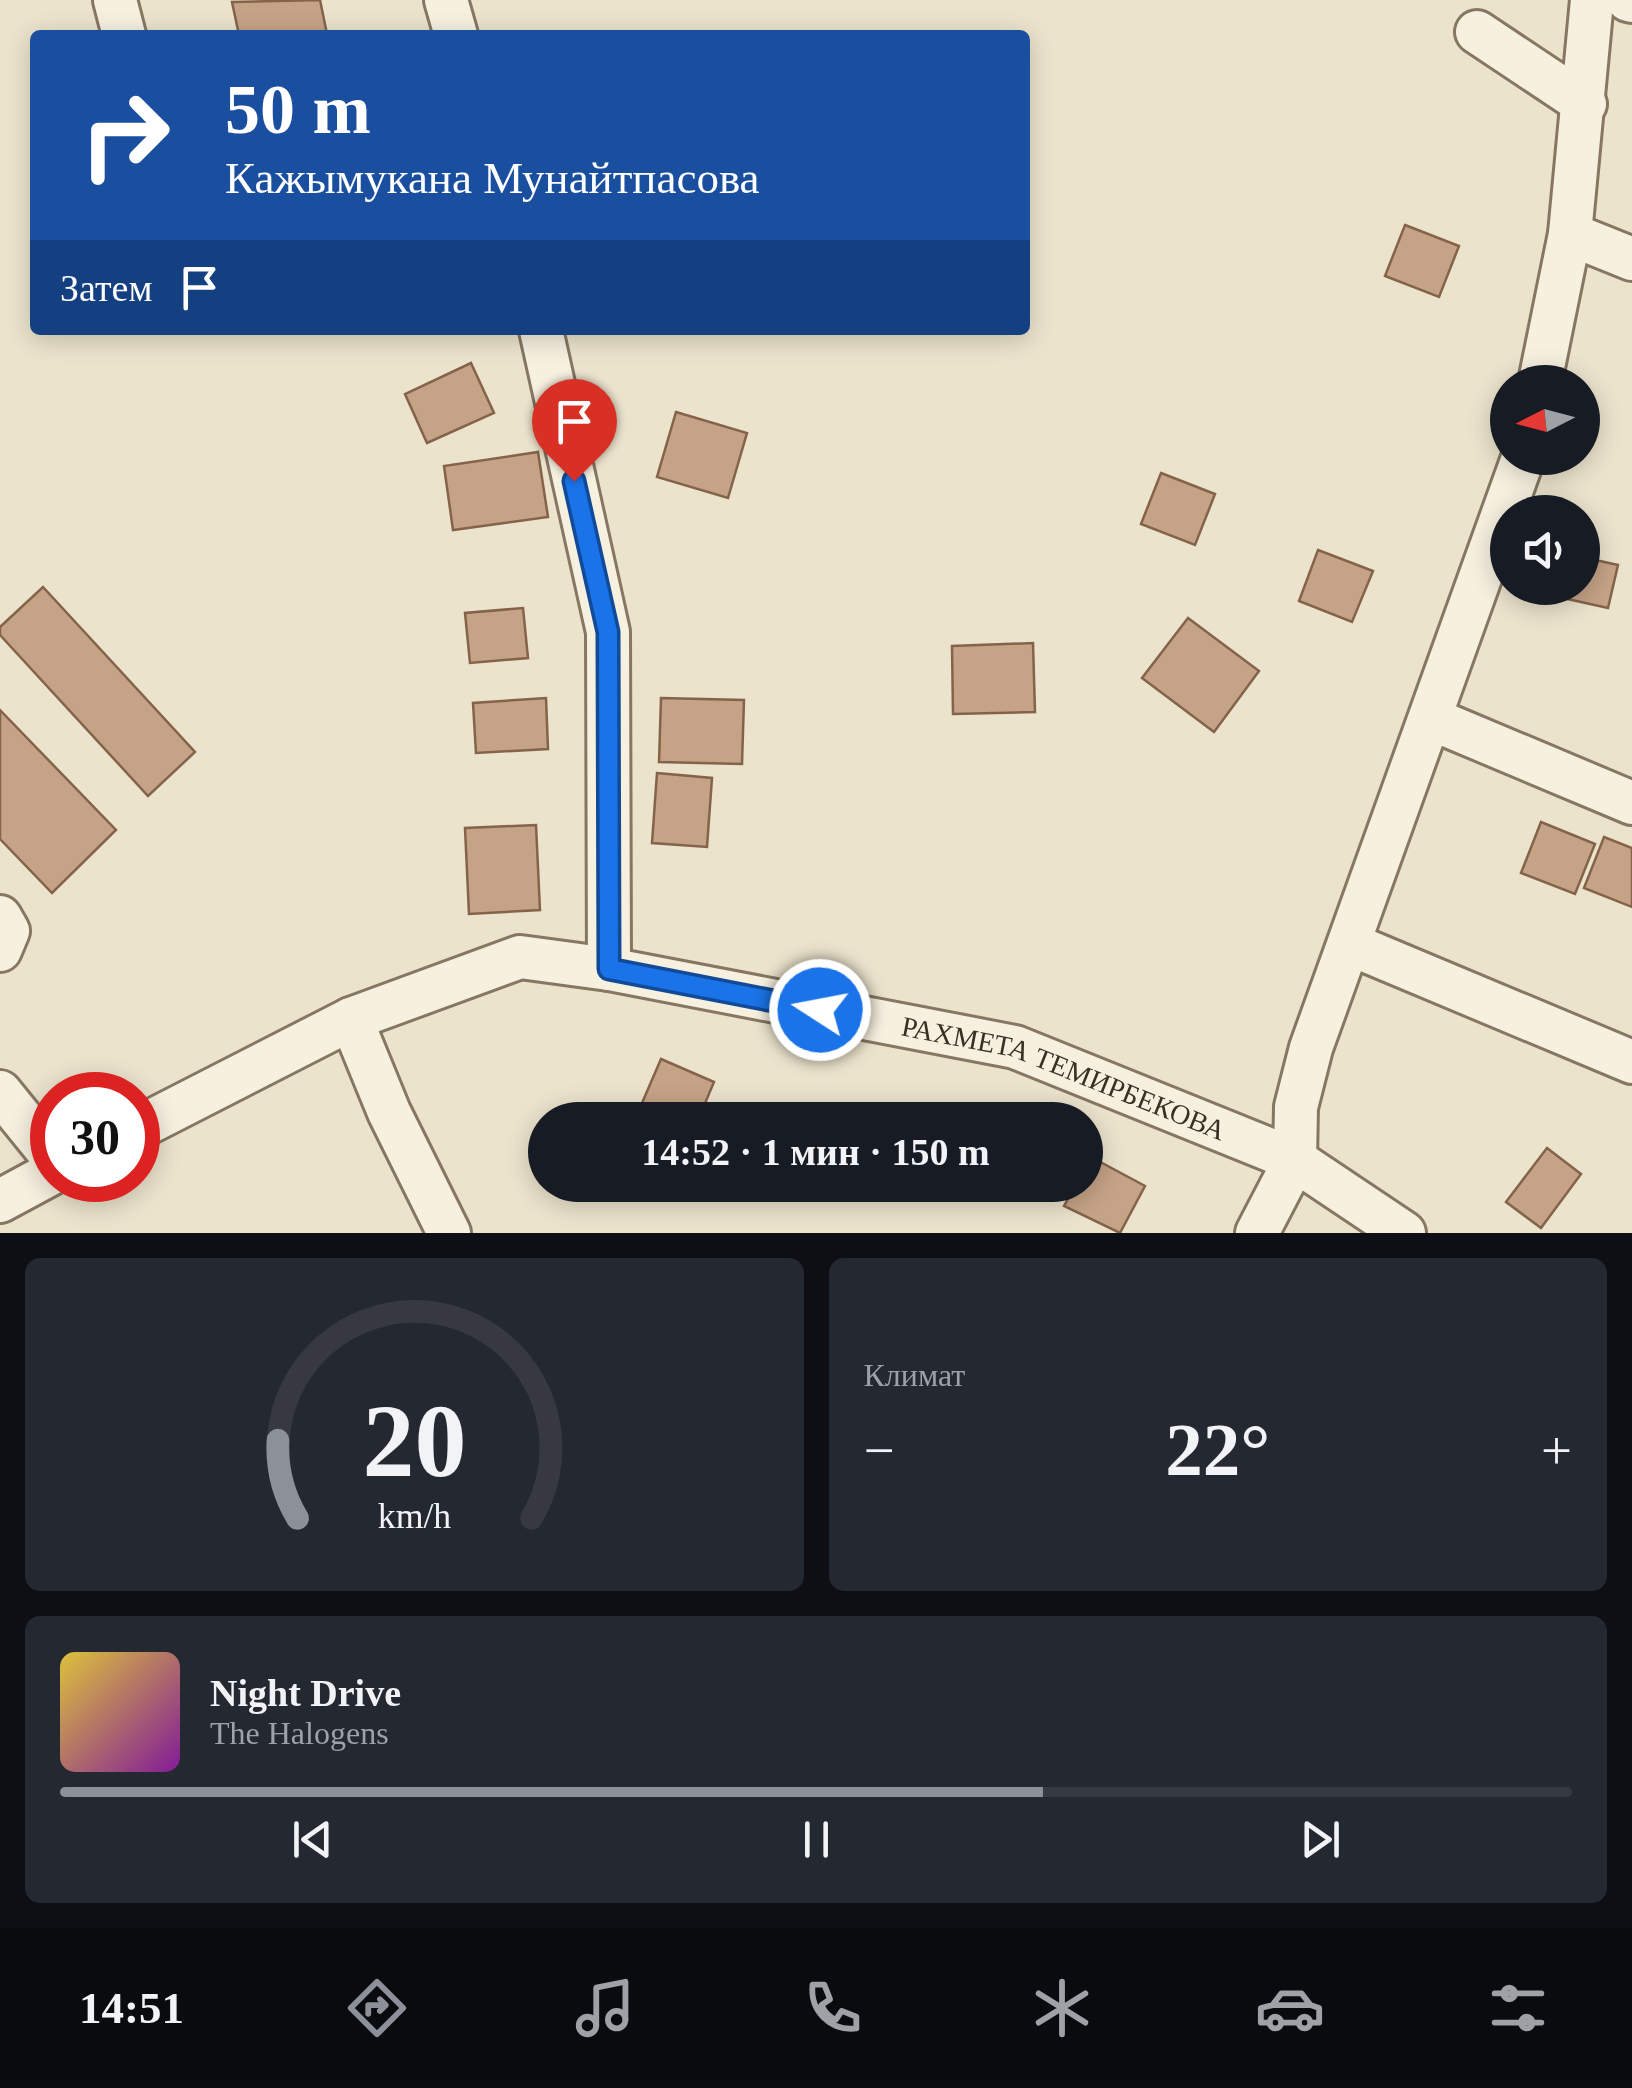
<!DOCTYPE html>
<html lang="ru">
<head>
<meta charset="utf-8">
<style>
	:root { --surface:#171b24; --page:#242831; --text:#f1f3f6; --muted:#9ea1a6; --line:#363941; --accent:#8c9099 }
	body { margin:0; font-family:"Times New Roman",serif; background:var(--page); color:var(--text); height:100vh; display:flex; flex-direction:column; font-size:38px; white-space:nowrap }
	* { box-sizing:border-box; margin:0 }
	p { font-size:32px; color:var(--muted) }
	.icon { flex:none; width:55px; height:55px; fill:none; stroke:currentColor; stroke-width:2; stroke-linecap:round; stroke-linejoin:round }
	.map { position:relative; height:1233px; overflow:hidden }
	.panel { display:flex; flex-direction:column; gap:25px; padding:25px; background:#0d0f14; flex:1 }
	.panel>* { flex:none }
	.top-card { position:absolute; left:30px; top:30px; width:1000px; height:305px; border-radius:10px; box-shadow:0 5px 25px #0003; background:#1a4fa0; color:#fff; overflow:hidden }
	.needle { width:65px; rotate:264deg }
	.buttons { position:absolute; left:1490px; top:365px; display:grid; gap:20px }
	.buttons a { display:grid; place-items:center; width:110px; height:110px; border-radius:50%; background:var(--surface); box-shadow:0 5px 25px #0003; font-size:50px }
	.speed { position:absolute; left:30px; top:1072px; display:flex; gap:20px; font-size:50px; font-weight:700; text-align:center }
	.speed>* { display:grid; place-content:center; width:130px; height:130px; border-radius:50%; background:var(--surface); box-shadow:0 5px 25px #0003; line-height:1 }
	.speed .limit { border:15px solid #d22; background:#fff; color:#111 }
	.pin { position:absolute; display:grid; place-items:center; width:85px; height:85px; color:#fff; margin:-102px -42px; border-radius:50% 50% 50% 0; rotate:-45deg; box-shadow:0 0 10px #0007 }
	.pin .icon { rotate:45deg }
	.me { position:absolute; width:110px; margin:-55px; rotate:281deg; stroke-linejoin:round; filter:drop-shadow(0 0 8px #0008) }
	.turn { display:flex; align-items:center; gap:35px; height:210px; padding:0 30px; font-size:45px }
	.turn .icon { width:130px; height:130px; stroke-width:2.5 }
	.turn b { display:block; font-size:70px; line-height:85px }
	.then { display:flex; align-items:center; height:95px; padding:0 30px; background:#0003; gap:20px; font-size:38px }
	.big { font-size:75px; font-weight:700; line-height:1.1 }
	.panel .card { flex:1; display:flex; flex-direction:column; justify-content:center; gap:15px; min-width:0; padding:0 35px; border-radius:15px; background:var(--page) }
	.panel .dial { align-items:center; gap:0 }
	.dial svg { height:260px; overflow:visible; fill:none; stroke:var(--line); stroke-width:7; stroke-linecap:round; text-anchor:middle }
	.dial text { fill:var(--text); stroke:none }
	.song { display:flex; align-items:center; gap:30px }
	.cover { width:120px; height:120px; border-radius:15px; background:linear-gradient(135deg,hsl(50 70% 55%),hsl(290 70% 35%)) }
	.played { height:10px; border-radius:5px; background:linear-gradient(90deg,var(--accent) 65%,var(--line) 65%) }
	.keys { display:flex; justify-content:space-around; direction:ltr }
	.heat { display:flex; justify-content:space-between; align-items:center; font-size:55px; direction:ltr }
	.panel .tiles { flex:1; display:grid; gap:25px; grid-template-columns:1fr 1fr }
	.card:last-child { grid-column:span 2 }
	.trip { position:absolute; left:528px; top:1102px; width:575px; height:100px; border-radius:50px; background:var(--surface); box-shadow:0 5px 25px #0003; font-weight:700; line-height:100px; text-align:center }
	.menu { display:flex; height:160px; justify-content:space-around; align-items:center; background:#090b0e; color:var(--muted) }
	.menu .icon { width:70px; height:70px }
	.menu .current { color:var(--accent) }
	.menu b { font-size:45px; color:var(--text) }
	.map>svg:first-child { display:block }
	.building { fill:#c5a386; stroke:#84634a; stroke-width:2.5 }
	.lines { fill:none; stroke-linecap:round; stroke-linejoin:round }
	.minor-casing { stroke:#877762; stroke-width:48 }
	.minor { stroke:#f6f0df; stroke-width:42 }
	.route-casing { stroke:#114b97; stroke-width:25 }
	.route { stroke:#1a73e8; stroke-width:18 }
	.labels { text-anchor:middle; stroke-width:8; stroke-linejoin:round; paint-order:stroke }
	.street-label { font-size:28px; fill:#392f23; stroke:#f3eddb }
</style>
</head>
<body>
<div class="map">
<svg width="1632" height="1233" viewBox="0 0 1632 1233">
	<rect width="100%" height="100%" fill="#ebe3cc"/>
	<path class="building" d="M320,0l7,34 -88,1 -7,-33z
		M1405,225l54,21 -20,51 -54,-21z
		M471,363l23,50 -67,30 -22,-49z
		M676,412l71,21 -19,65 -71,-21z
		M538,452l10,65 -95,13 -9,-64z
		M1161,473l54,21 -20,51 -54,-21z
		M1318,550l55,21 -21,51 -53,-21z
		M1582,557l36,8 -10,43 -45,-10 2,-10h17z
		M43,587l152,165 -47,44 -148,-161v-8z
		M523,608l5,50 -58,5 -5,-50z
		M1188,618l71,53 -45,61 -72,-54z
		M1033,643l2,69 -82,2 -1,-68z
		M546,698l2,51 -72,4 -3,-50z
		M661,698l83,2 -2,64 -83,-2z
		M0,710l116,120 -64,63 -52,-54z
		M657,773l55,5 -5,69 -55,-4z
		M1541,822l54,22 -20,50 -54,-21z
		M536,825l4,85 -71,4 -4,-86z
		M1604,837l28,11v59l-48,-19z
		M661,1059l53,23 -16,38h-34l-25,-10z
		M1547,1148l34,26 -40,54 -35,-26z
		M1091,1157l54,29 -25,47 -56,-27 12,-21h9z"/>
	<g class="lines">
		<g class="minor-casing">
			<g id="minor">
				<path d="M115,0l9,35"/>
				<path d="M446,0l10,35"/>
				<path d="M1628,0l4,1"/>
				<path d="M1477,32l108,72"/>
				<path d="M1570,234l62,25"/>
				<path d="M541,330l67,302 1,337"/>
				<path d="M1540,382l30,-148 22,-234"/>
				<path d="M1432,719l200,84"/>
				<path d="M0,917l8,14 -8,19"/>
				<path d="M1350,944l282,118"/>
				<path d="M351,1019l38,93 60,121"/>
				<path d="M0,1092l52,64"/>
				<path id="s1" d="M138,1128l213,-109 169,-62 89,12 406,78 280,113 109,73"/>
				<path d="M0,1201l52,-28"/>
				<path d="M1257,1233l38,-73 1,-53 15,-59 212,-590"/>
			</g>
		</g>
		<use href="#minor" class="minor"/>
	</g>
	<g class="lines">
		<g class="route-casing">
			<path id="route" d="M574,481l34,151 1,337 211,41"/>
		</g>
		<use href="#route" class="route"/>
	</g>
	<g class="labels">
		<g class="street-label">
			<text dy="10" stroke="none"><textPath href="#s1" startOffset="978">РАХМЕТА ТЕМИРБЕКОВА</textPath></text>
		</g>
	</g>
</svg>
<div class="buttons">
<a><svg class="needle" viewBox="-14 -14 28 28"><path d="M0-13l5 13h-10z" fill="#e53935"/><path d="M0 13l5-13h-10z" fill="#9ea1a6"/></svg></a>
<a><svg class="icon" aria-label="sound" viewBox="0 0 24 24"><path d="M4 9h4l5-4v14l-5-4H4zM17 9q2 3 0 6"/></svg></a>
</div>
<div class="speed"><div class="limit">30</div></div>
<div class="pin" style="left:574px;top:481px;background:#d93025"><svg class="icon" aria-label="arrive" viewBox="0 0 24 24"><path d="M6 21V4h12l-3 4 3 4H6"/></svg></div>
<svg class="me" style="left:820px;top:1010px" viewBox="-20 -20 40 40"><circle r="17" fill="#1a73e8" stroke="#fff" stroke-width="3"/><path d="M0-11L8 9 0 5-8 9z" fill="#fff"/></svg>
<div class="trip">14:52 · 1 мин · 150 m</div>
<div class="top-card">
<div class="turn"><svg class="icon" aria-label="right" viewBox="0 0 24 24"><path d="M7 20v-9h11M14 6l5 5-5 5"/></svg><div><b>50 m</b>Кажымукана Мунайтпасова</div></div>
<div class="then">Затем<svg class="icon" aria-label="arrive" viewBox="0 0 24 24"><path d="M6 21V4h12l-3 4 3 4H6"/></svg></div>
</div>
</div>
<section class="panel">
<div class="tiles">
<div class="card dial"><svg viewBox="0 0 100 80">
<path d="M14 69A42 42 0 1 1 86 69"/>
<path d="M14 69A42 42 0 0 1 8 45" stroke="#8c9099"/>
<text x="50" y="56" font-size="32" font-weight="700">20</text>
<text x="50" y="72" font-size="11">km/h</text>
</svg></div>
<div class="card"><p>Климат</p>
<div class="heat"><a>−</a><b class="big">22°</b><a>+</a></div>
</div>
<div class="card">
<div class="song"><i class="cover"></i><div><b>Night Drive</b><p>The Halogens</p></div></div>
<div class="played"></div>
<div class="keys"><svg class="icon" aria-label="previous" viewBox="0 0 24 24"><path d="M18 5L8 12l10 7zM5 5v14"/></svg><svg class="icon" aria-label="pause" viewBox="0 0 24 24"><path d="M8 5v14M16 5v14"/></svg><svg class="icon" aria-label="next" viewBox="0 0 24 24"><path d="M6 5l10 7-10 7zM19 5v14"/></svg></div>
</div>
</div>
</section>
<nav class="menu">
<b>14:51</b>
<svg class="icon current" aria-label="directions" viewBox="0 0 24 24"><path d="M12 3l9 9-9 9-9-9zM9 14v-3h6M13 9l2 2-2 2"/></svg>
<svg class="icon" aria-label="music" viewBox="0 0 24 24"><path d="M9 18V5l10-2v13"/><circle cx="6" cy="18" r="3"/><circle cx="16" cy="16" r="3"/></svg>
<svg class="icon" aria-label="phone" viewBox="0 0 24 24"><path d="M5 4h4l2 5-3 2q2 4 5 5l2-3 5 2v4C11 20 4 13 5 4z"/></svg>
<svg class="icon" aria-label="climate" viewBox="0 0 24 24"><path d="M12 3v18M4 7l16 10M4 17L20 7"/></svg>
<svg class="icon" aria-label="car" viewBox="0 0 24 24"><path d="M5 17H2v-5l4-1 3-4h7l3 4 3 1v5h-3M9 17h6M6 11h13"/><circle cx="7" cy="17" r="2"/><circle cx="17" cy="17" r="2"/></svg>
<svg class="icon" aria-label="filters" viewBox="0 0 24 24"><path d="M4 7h16M4 17h16"/><circle cx="9" cy="7" r="2"/><circle cx="15" cy="17" r="2"/></svg>
</nav>
</body>
</html>
